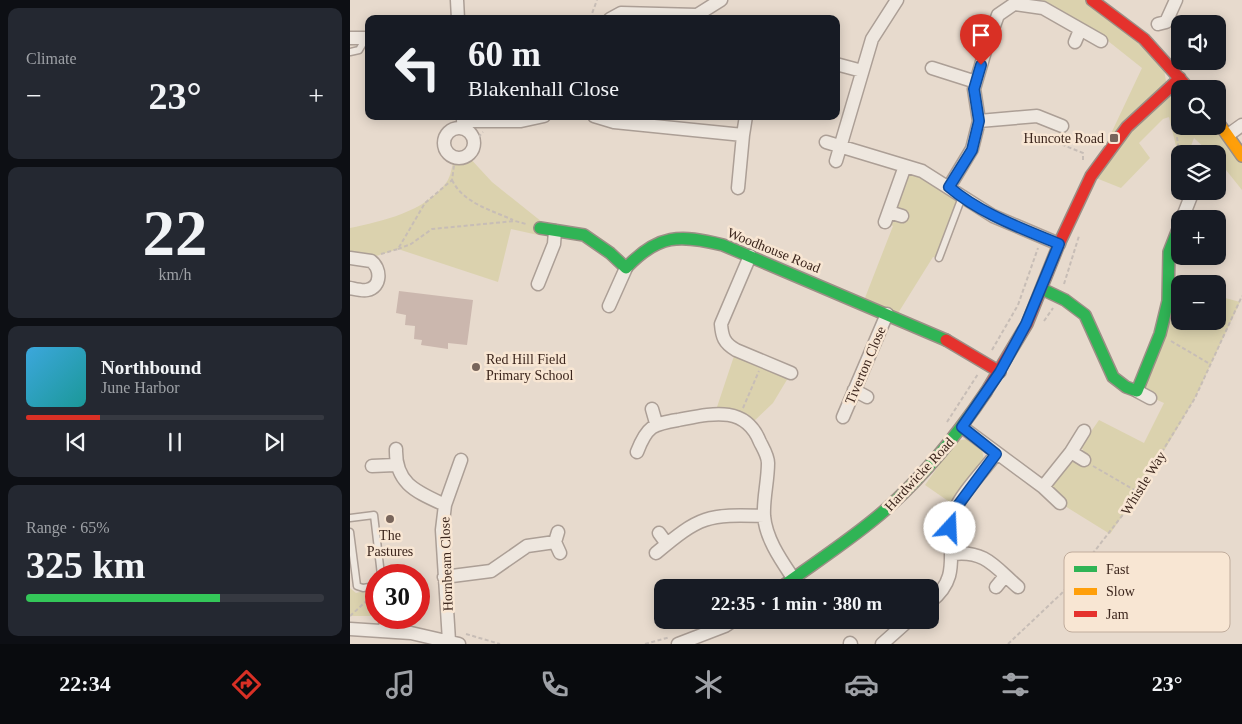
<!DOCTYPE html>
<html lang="en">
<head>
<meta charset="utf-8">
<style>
	:root { --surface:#171b24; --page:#242831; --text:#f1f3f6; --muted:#9ea1a6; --line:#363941; --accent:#d93025 }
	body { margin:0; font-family:Georgia,serif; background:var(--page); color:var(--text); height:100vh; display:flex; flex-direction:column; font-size:19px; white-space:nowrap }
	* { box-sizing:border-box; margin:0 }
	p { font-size:16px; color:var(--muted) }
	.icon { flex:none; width:28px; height:28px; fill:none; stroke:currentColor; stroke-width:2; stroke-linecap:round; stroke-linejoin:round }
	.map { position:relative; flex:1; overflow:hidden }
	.details { display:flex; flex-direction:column; gap:8px; padding:8px; background:#0d0f14; width:350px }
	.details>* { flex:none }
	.banner { position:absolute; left:15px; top:15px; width:475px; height:105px; border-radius:10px; box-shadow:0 2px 12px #0003; background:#171b24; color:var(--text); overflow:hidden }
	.controls { position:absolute; left:821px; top:15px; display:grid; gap:10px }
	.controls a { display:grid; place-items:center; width:55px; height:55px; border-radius:10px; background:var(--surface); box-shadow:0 2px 12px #0003; font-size:25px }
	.speed { position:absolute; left:15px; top:564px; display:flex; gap:10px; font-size:25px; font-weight:700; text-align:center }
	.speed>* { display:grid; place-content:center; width:65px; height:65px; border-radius:50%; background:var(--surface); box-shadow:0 2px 12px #0003; line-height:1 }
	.speed .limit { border:8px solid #d22; background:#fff; color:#111 }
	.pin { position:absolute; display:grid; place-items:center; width:42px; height:42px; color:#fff; margin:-51px -21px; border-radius:50% 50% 50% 0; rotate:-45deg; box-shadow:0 0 5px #0007 }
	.pin .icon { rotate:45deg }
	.me { position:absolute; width:55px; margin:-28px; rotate:20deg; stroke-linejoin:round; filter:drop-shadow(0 0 4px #0008) }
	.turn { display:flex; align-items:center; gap:18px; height:105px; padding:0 20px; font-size:22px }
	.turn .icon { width:65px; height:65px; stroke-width:2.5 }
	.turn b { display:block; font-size:35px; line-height:42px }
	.big { font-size:38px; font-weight:700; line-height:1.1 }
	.details .card { flex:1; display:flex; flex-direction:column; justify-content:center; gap:8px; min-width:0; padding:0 18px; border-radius:10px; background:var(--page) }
	.details .dial { align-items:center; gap:0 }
	.dial b { font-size:65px; line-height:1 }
	.song { display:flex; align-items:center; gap:15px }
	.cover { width:60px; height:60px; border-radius:8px; background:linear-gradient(135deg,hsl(200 70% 55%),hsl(180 70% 35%)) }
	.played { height:5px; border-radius:2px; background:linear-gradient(90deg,var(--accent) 25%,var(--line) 25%) }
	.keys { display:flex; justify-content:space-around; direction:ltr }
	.heat { display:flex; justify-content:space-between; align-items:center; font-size:28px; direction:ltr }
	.charge { height:8px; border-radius:4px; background:linear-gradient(90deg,#34c759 65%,var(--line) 0) }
	.trip { position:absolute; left:304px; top:579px; width:285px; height:50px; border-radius:10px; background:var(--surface); box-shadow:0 2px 12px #0003; font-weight:700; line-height:50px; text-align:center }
	.dock { display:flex; height:80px; justify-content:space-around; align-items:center; background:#090b0e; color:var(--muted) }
	.dock .icon { width:35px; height:35px }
	.dock .on { color:var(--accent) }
	.dock b { font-size:22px; color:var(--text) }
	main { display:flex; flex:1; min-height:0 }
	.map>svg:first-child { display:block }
	.green { fill:#dbd2ae }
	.building { fill:#cbb7ae }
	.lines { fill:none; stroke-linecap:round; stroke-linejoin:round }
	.lane-casing { stroke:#ac9f96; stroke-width:9 }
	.street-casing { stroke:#ac9f96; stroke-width:15 }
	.fast-casing { stroke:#9c8f86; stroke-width:14 }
	.slow-casing { stroke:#9c8f86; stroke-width:14 }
	.jam-casing { stroke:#9c8f86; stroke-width:14 }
	.path { stroke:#c7bdb6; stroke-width:2; stroke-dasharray:4 2.5; stroke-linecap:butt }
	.lane { stroke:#eee7df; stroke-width:6 }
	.street { stroke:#eee7df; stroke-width:12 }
	.fast { stroke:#30b455; stroke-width:11 }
	.slow { stroke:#ff9f0a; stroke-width:11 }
	.jam { stroke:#e5322d; stroke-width:11 }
	.route-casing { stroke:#114b97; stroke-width:12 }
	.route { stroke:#1a73e8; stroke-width:9 }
	.poi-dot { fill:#78655b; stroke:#f8e6d3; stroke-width:2 }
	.labels { text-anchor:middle; stroke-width:5; stroke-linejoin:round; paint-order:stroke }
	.poi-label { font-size:14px; fill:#3c261d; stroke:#f8e6d3; text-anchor:end }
	.street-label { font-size:14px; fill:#3c261d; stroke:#f8e6d3 }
	.key { fill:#f8e6d3; stroke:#c0ac9c; stroke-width:1 }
	.key-label { font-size:14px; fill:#3c261d }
</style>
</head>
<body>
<main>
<section class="details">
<div class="card"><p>Climate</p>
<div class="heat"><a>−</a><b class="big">23°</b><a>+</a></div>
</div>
<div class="card dial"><b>22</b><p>km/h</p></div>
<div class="card">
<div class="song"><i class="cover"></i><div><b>Northbound</b><p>June Harbor</p></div></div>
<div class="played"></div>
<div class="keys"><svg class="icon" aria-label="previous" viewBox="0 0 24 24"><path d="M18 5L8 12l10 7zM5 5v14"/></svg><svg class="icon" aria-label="pause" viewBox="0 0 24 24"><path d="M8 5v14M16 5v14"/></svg><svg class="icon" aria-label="next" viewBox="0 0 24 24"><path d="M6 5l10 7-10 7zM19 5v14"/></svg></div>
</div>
<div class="card"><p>Range · 65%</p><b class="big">325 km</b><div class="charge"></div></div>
</section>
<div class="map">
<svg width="892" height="644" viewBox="0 0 892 644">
	<rect width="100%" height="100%" fill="#e7dacd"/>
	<path class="green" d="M688,0h48l77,64 3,17 14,8v37h38l24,30v34l-24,-30v-6h-7l-17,-16 -6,16h-8v3l-8,-7 4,-4 -7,-29 -6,2 -24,24 11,15 -29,30 -30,-12 51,-108 -39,-31z
		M117,155l25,27 50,40 -4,13 -27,-6 -13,53 -100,-33 -31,10 -17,-1v-30c33,-7 74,-16 96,-45 6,-8 5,-17 9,-25z
		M555,166l57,31 -23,61 -6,-1 -38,61 -32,-15 30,-77 -8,-4z
		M819,277l18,7h-7v37h38v-25l22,6 -45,96 -47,80 -38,56 -50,-31 -17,-16 28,-35 15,4 -5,-10 18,-26 45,23 20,-40 -27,-12z
		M386,350l55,23 -18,30 -23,22 -35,-12z
		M617,439l15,11 2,10 -33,43 -26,-18 31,-44z
		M0,588l6,5 12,-3 5,5 -2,21h-21z"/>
	<path class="building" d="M49,291l74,9 -6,45 -19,-2v6l-27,-4 1,-5 -8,-1 1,-13 -10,-1 1,-10 -10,-2z"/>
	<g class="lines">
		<g class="lane-casing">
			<path id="lane" d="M0,52l9,-2 7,-12
				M589,258l23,-61
				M0,518l24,-3 7,60
				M0,532l7,54 6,2 13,-2
				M32,618l1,14"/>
		</g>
		<g class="street-casing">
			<path id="street" d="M107,0l1,19
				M260,19l11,-6 76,2 24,-15
				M808,24l8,-2 10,-22
				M0,38h19
				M725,42l5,-12
				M486,64l26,7
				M582,68l44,14
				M244,116l20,6 129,13 -5,53
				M113,121h58l23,-5
				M629,121l58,-5 25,10
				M94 143a15 15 0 1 1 30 0a15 15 0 1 1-30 0Z
				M393,135l3,-19
				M878,135l14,-10
				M476,142l96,29 71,45 66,28
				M486,161l36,-122 25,-39
				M599,187l23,-38 7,-28 -5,-32 12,-41 12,-33 16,-11 29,4 58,33
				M539,212l13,4
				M832,219l11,-28
				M535,222l20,-56
				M400,256l-29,68c1,13 3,19 15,26l55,23
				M0,258l21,3c10,7 11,26 -4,29 -5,1 -12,-1 -17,-2
				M188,284l16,-40 1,-13
				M259,306l17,-38
				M504,390l13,7
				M787,391l13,7
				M302,409l4,14
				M493,417l44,-103
				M612,427l81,60 28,-35 13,-21
				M46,449c-1,35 21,43 49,56
				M287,452c10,-26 16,-28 41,-32 32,-6 67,-16 82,22 3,6 8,14 8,21 0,18 -5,36 -4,53 2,23 17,44 29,62
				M721,452l13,8
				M22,466l23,-1
				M693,487l17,16
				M309,533l8,11
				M205,542l5,11
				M306,553c44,-37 51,-39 108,-37
				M603,554c32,-4 42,13 65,33
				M94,577l47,-6 36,-25 28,-4 3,-10
				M646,587l9,-11
				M580,602c36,-28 12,-56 25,-92 5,-15 31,-42 41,-56
				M0,629l61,4 48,11
				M99,641l-7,-111 3,-25 16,-45
				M500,643l1,1
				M328,644l47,-18 9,-6
				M532,644l27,-24"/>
		</g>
		<g class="fast-casing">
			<path id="fast" d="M190,228l44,7 26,18 16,15c32,-34 54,-34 97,-23l223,95
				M692,289l23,11 20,15 28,62 13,10 11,4 23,-57 8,-33 1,-49 11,-28
				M430,588c34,-25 72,-49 104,-77 39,-34 73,-76 102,-119"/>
		</g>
		<g class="slow-casing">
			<path id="slow" d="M868,122l24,34"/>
		</g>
		<g class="jam-casing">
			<path id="jam" d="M742,0l52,39 45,50
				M596,340l54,32
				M636,392l41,-68 32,-80 32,-68 36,-49 53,-49"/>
		</g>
		<path class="path" d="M240,19l7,-19
			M822,105l8,52
			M103,125c-36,36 24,53 24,14l6,-7
			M713,137v8l20,8v9
			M102,180c11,23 39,30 61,40
			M48,249l13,-5 21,-15 83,-8 11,3
			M31,254l17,-5 27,-46 27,-23 3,-22
			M714,284l15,-48
			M694,321l9,-13
			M821,341l39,23
			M642,350l26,-45 20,-57
			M393,408l16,-37
			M597,422l31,-48
			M743,466l45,26
			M410,588l6,-5
			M0,616l23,-21
			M395,624l5,-4
			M116,634l34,10
			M295,644l25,-7
			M658,644l54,-51 63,-81 70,-114 47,-102"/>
		<use href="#lane" class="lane"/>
		<use href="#street" class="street"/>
		<use href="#fast" class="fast"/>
		<use href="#slow" class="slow"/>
		<use href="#jam" class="jam"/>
	</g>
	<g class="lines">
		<g class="route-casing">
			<path id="route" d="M600,528l6,-20 40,-54 -34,-27 38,-55 26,-48 33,-80c-38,-16 -78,-30 -110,-57l23,-37 7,-29 -5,-32 7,-24"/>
		</g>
		<use href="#route" class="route"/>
	</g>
	<g class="poi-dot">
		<rect x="759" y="133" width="10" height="10" rx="2.5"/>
		<circle cx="126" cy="367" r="5"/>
		<circle cx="40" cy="519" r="5"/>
	</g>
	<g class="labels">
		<g class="poi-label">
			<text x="754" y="143">Huncote Road</text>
			<text x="136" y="364" text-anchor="start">Red Hill Field<tspan x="136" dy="16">Primary School</tspan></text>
			<text x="40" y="540" text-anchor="middle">The<tspan x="40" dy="16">Pastures</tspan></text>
		</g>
		<g class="street-label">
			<text transform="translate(424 250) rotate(22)" y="5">Woodhouse Road</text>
			<text transform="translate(515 365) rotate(-67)" y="5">Tiverton Close</text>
			<text transform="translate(569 474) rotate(-47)" y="5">Hardwicke Road</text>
			<text transform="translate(793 483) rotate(-58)" y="5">Whistle Way</text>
			<text transform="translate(96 564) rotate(-92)" y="5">Hornbeam Close</text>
		</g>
	</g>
	<rect x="714" y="552" width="166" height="80" rx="8" class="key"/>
	<rect x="724" y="566" width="23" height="6" fill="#30b455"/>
	<rect x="724" y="588" width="23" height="7" fill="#ff9f0a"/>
	<rect x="724" y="611" width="23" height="6" fill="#e5322d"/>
	<g class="key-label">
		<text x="756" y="574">Fast</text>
		<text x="756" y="596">Slow</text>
		<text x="756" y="619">Jam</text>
	</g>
</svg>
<div class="controls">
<a><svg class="icon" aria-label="sound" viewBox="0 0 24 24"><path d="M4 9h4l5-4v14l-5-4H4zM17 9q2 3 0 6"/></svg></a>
<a><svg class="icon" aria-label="search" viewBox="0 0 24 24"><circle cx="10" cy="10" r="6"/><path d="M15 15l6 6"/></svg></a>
<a><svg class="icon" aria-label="layers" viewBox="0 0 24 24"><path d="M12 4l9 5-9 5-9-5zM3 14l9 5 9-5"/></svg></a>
<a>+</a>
<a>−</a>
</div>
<div class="speed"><div class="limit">30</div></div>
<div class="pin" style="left:631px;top:65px;background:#d93025"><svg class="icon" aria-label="arrive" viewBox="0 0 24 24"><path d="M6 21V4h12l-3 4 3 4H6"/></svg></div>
<svg class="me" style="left:600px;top:528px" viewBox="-20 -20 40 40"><circle r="19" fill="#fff"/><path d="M0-13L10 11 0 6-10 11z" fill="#1a73e8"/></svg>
<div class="trip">22:35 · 1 min · 380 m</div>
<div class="banner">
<div class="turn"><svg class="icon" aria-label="left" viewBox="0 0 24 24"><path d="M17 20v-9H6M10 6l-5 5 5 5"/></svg><div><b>60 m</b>Blakenhall Close</div></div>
</div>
</div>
</main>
<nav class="dock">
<b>22:34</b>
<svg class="icon on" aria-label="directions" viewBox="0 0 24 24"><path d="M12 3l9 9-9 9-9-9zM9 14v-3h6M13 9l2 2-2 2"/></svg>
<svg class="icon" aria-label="music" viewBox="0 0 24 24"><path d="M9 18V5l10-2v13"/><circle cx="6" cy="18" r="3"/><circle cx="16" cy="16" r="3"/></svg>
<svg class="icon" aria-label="phone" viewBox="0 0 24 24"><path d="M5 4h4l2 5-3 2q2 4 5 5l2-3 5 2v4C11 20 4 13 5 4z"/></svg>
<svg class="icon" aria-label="climate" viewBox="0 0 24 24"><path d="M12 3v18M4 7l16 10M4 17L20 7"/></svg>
<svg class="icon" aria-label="car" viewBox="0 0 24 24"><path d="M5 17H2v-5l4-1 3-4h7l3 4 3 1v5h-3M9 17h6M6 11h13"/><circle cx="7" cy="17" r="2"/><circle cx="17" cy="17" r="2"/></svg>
<svg class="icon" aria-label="filters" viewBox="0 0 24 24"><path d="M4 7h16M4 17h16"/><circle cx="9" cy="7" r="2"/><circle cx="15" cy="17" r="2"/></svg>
<b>23°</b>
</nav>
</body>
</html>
